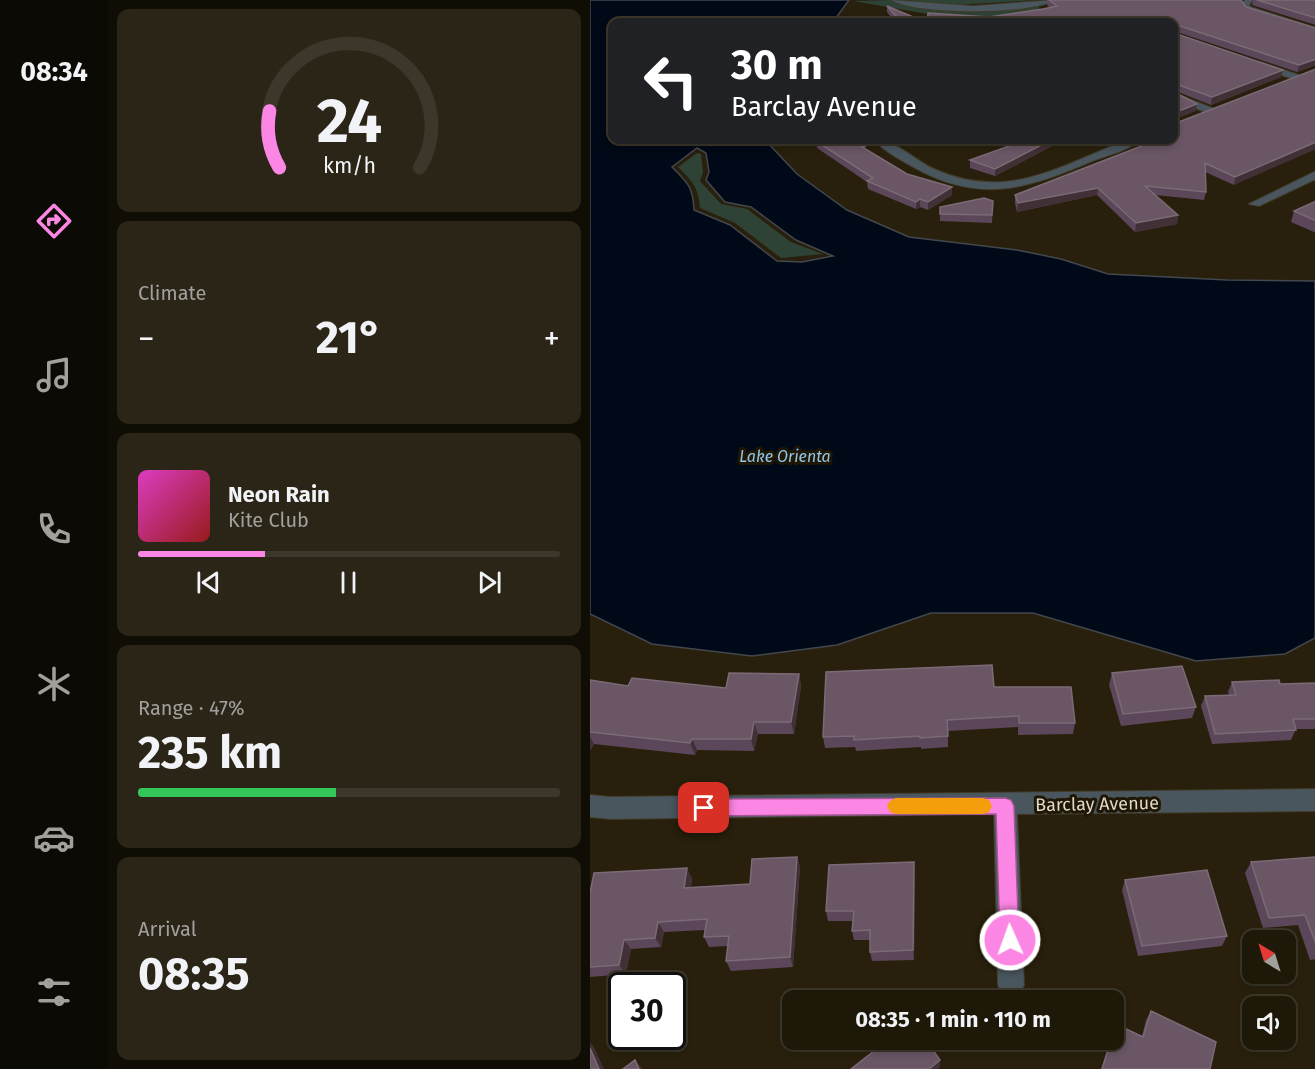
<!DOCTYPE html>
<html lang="en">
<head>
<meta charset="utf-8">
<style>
	:root { --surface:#1e1809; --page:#2b2517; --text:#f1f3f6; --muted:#a1a09c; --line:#3c372a; --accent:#fc86e3 }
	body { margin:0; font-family:"Fira Sans",sans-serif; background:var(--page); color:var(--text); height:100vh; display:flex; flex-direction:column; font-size:22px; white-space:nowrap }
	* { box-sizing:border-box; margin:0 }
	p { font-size:20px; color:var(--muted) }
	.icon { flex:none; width:33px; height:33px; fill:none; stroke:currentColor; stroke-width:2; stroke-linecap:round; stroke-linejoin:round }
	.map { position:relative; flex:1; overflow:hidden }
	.drawer { display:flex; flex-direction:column; gap:9px; padding:9px; background:#100d05; width:482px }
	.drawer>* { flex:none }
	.guide { position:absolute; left:18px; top:18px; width:570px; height:126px; border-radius:12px; box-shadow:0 3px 9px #0003,0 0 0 2px var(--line); background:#202124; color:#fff; overflow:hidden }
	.needle { width:39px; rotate:322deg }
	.tools { position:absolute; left:652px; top:930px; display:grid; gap:12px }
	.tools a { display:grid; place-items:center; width:54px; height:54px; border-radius:12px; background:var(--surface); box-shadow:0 3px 9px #0003,0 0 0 2px var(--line); font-size:30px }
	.speed { position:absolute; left:18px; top:972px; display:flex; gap:12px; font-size:30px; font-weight:700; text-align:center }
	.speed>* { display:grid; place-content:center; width:78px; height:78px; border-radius:50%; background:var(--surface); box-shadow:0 3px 9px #0003,0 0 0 2px var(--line); line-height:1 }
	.speed .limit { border:3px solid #111; border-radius:9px; background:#fff; color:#111 }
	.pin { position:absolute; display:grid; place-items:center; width:51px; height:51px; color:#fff; margin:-26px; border-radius:12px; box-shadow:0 3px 9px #0006 }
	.me { position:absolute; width:66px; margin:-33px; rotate:358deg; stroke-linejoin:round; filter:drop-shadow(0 0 4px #0008) }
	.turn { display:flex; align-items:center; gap:21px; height:126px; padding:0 24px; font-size:27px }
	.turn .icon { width:78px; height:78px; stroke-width:2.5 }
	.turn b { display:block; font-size:42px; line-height:51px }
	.big { font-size:45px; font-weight:700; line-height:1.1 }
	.drawer .widget { flex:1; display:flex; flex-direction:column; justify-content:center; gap:9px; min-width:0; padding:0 21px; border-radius:12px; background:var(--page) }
	.drawer .dial { align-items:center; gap:0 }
	.dial svg { height:156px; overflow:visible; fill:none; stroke:var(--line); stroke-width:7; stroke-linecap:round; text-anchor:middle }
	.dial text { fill:var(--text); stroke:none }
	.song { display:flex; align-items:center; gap:18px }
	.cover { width:72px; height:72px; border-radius:9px; background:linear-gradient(135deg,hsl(310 70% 55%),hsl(0 70% 35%)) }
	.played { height:6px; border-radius:3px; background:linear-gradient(90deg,var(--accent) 30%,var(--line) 30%) }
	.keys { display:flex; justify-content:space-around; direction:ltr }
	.heat { display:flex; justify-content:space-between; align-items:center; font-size:33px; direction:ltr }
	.charge { height:9px; border-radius:4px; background:linear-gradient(90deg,#34c759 47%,var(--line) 0) }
	.trip { position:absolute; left:192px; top:990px; width:342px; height:60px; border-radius:12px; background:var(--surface); box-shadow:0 3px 9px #0003,0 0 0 2px var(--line); font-weight:700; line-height:60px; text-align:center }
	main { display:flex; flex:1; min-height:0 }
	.tab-bar { display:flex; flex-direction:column; width:108px; justify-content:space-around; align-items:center; background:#0c0a04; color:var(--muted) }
	.tab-bar .icon { width:42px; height:42px }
	.tab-bar .on { color:var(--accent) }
	.tab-bar b { font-size:27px; color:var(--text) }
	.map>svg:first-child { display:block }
	.green { fill:#2e4235 }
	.water { fill:#000917; stroke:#43474e; stroke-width:1.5; fill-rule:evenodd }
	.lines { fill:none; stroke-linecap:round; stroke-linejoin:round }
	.minor-casing { stroke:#413a27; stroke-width:2 }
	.minor { fill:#49565d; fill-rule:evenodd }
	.wall { fill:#5c4659 }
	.shaded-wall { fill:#413035 }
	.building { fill:#6a5665; stroke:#7c6a76; stroke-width:1.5 }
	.route { fill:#fc86e3; stroke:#a45794; stroke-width:1.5 }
	.slow { fill:#f59e0b }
	.labels { text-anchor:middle; stroke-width:6; stroke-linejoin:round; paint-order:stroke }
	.water-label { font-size:16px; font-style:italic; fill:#91c6ea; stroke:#1f1704 }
	.near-street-label { font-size:18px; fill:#ded9cd; stroke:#1f1704 }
</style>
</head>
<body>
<main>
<nav class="tab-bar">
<b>08:34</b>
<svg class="icon on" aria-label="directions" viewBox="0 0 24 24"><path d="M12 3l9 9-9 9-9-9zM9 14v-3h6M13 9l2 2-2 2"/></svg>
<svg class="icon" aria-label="music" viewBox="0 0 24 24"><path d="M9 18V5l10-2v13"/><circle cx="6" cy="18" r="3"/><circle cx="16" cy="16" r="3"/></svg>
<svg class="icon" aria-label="phone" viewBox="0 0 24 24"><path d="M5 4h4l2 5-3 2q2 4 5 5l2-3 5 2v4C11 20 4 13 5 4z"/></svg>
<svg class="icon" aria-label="climate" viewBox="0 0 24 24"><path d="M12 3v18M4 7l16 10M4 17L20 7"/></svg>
<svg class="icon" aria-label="car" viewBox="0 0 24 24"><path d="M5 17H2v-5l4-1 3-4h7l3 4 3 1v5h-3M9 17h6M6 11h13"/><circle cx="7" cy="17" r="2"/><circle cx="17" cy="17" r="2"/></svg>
<svg class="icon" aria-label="filters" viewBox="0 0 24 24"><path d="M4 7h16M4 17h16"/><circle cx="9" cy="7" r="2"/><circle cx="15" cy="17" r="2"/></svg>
</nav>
<section class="drawer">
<div class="widget dial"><svg viewBox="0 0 100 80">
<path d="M14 69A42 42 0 1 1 86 69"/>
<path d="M14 69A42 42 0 0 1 9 40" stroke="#fc86e3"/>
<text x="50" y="56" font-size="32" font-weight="700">24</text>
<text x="50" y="72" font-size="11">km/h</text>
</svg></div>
<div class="widget"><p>Climate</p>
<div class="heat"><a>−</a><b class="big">21°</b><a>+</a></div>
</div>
<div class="widget">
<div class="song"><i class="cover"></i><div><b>Neon Rain</b><p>Kite Club</p></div></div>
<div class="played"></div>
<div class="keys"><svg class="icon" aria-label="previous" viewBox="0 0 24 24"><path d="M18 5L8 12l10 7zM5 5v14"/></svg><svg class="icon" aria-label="pause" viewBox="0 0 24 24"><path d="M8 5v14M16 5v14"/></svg><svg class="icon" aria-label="next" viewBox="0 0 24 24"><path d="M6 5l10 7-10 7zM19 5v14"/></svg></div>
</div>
<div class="widget"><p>Range · 47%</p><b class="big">235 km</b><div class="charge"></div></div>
<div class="widget"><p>Arrival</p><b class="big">08:35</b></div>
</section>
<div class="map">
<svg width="726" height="1069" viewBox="0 0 726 1069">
	<rect width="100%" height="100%" fill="#28200c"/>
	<path class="green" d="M299,0l65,9 85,-5v7l-36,9 -46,-1 -104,-18z
		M312,0h137l-85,5z
		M107,153l4,1 2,18 -3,9 21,23 26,5 44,33 32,12 -42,4 -46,-35 -35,-15c-1,-20 -8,-27 -22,-41z"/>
	<path class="water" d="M0,0h259l-16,22h-221v118h153l32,34 50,36 62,27 108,13 44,9 47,15 119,6 88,1v357l-30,16 -89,7 -163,-48h-102l-94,32 -85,11 -100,-12 -62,-30zM107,148l9,5 3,19 -3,8 19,22 26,5 45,33 37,16 -31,6 -25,-1 -47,-36 -36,-15c-1,-23 -6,-27 -22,-43z"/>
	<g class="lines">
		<g class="minor-casing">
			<path id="minor" d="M301,0l82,6 82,-6c-24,15 -140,15 -164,0z
				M655,0h8l-4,5 2,2 65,21v5l-71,-22 -4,-6z
				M670,62l39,13 2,2 -5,3 -39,-13 -2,-2z
				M584,93l41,16 1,2 -9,2 -33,-14z
				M284,140c19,-2 42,21 60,29 74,33 125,-3 193,-29h13c-12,11 -35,16 -50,22 -63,27 -110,42 -175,6 -14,-8 -30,-16 -41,-28z
				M726,171v8l-57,27 -10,-2z
				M726,789v22l-299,3 7,171 -4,9 -9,4 -9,-4 -4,-9 -4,-171 -383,5 -21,-2v-22l21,2z"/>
		</g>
		<use href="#minor" class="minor"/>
	</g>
	<path class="wall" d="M457,0h195v1l4,6 70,21v37l-19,7 -123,-41v2l107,44 -70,28 -222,-88 61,-9 -3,-3z
		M663,0h63v25l-64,-20z
		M297,6l38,16h-30l-8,-10z
		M726,69l-82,116 -29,-13 1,20 -2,8 -49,-5 23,20 -1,9 -42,8 -38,-37 -80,17 -2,-9v-8l132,-51 -5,-3v-1h32l2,-17z
		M419,140h47v4l-61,32 -25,-8v-8l45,-16z
		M226,141l49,5v3l42,25 45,21 -24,15 -8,-3 -4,2 -48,-20 -1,-7 -50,-34z
		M403,201l-1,22 -52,-2v-14z
		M726,201v32l-25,-11 3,-11z
		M522,673l84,34 -4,11 -71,8 -12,-41z
		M209,674l2,12 -7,48h-36l-4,17 -57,-1 -2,5 -101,-11 -4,6v-70l38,6 98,2z
		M642,682l48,2 36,-1v46h-20l-5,11 -79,4 -11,-38 4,-10 24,-1 -1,-3z
		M404,687l81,36 -2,11 -55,1v-8l-70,4v16l-27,2v-2l-65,4 -1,-4 -30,1 -2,-11z
		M207,857l3,10 -7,100 -62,4 -5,-10 2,-15 -19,1 -5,-10 1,-7 -41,2 -3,15 -30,2 -5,25 -36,3v-84l102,-15 -1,9 59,-3z
		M726,857v102l-6,1 -12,-35 -35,3 -18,-55 6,-11z
		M325,873l-1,87 -42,1 -2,-9v-12h-16l-2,-9 1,-10h-25l-2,-10z
		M535,880l102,56 -5,10 -84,10 -16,-66z
		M561,1011l59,58h-109l10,-29h3v-9l2,-7 26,12 4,-16z"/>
	<path class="shaded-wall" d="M726,59l-1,6 -18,7 2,-7z
		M693,70l-2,7 -70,28 1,-8z
		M607,104l-1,7 -22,9v-7z
		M461,140h5v4l-61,32v-7z
		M726,142v7l-82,36 1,-8z
		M362,187v8l-24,15v-8z
		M508,188l-1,7 -80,17 1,-9z
		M330,199v8l-4,2v-7z
		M588,215l-1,9 -42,8 1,-9z
		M209,674l2,12 -7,48 -3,-12z
		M164,722l4,12 -4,17 -3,-12z
		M0,737l4,7 -3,6 -1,-1z
		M102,739l5,11 -2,5 -5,-12z
		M207,857l3,10 -7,100 -3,-10z
		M324,862l1,11 -1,87 -1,-10z
		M97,868l5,10 -3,20 -5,-10z
		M68,922l6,10 -3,15 -6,-9z
		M34,940l7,9 -5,25 -7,-9z
		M0,1043l4,4 10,22h-5l-9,-21z
		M45,1060l7,8 1,1h-4z
		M350,1060v7l-2,2h-9z"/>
	<path class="building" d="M459,0h192l5,7 70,21v31l-17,6 -125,-41v9l109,37 -71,27 -36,-13 -2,1v-63h-247l1,-9 61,4 54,-8 14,-3z
		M667,0h59v18z
		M297,6l38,16h-24z
		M726,69v73l-81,35 -30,-14 1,29 -61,-6 33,29 -42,8 -38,-35 -80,15 -3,-8 142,-55h-2h19v-19l2,2z
		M584,92l23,12 -23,9z
		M230,140h35l10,6 -3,1 45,27 45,13 -24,15 -8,-3 -4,3 -49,-21 6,-3 -57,-37z
		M427,140h34l-56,29 -25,-9 50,-18z
		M394,198l9,3 -1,14 -52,-1v-7z
		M726,201v20l-22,-10z
		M402,665l2,22h77l4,36h-56v-7l-72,4 1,16 -28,2v-2l-66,4v-4l-31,1 3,-65z
		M592,666l14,41 -73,7 -11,-41z
		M139,673l70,1 -8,48h-37l-3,17h-59l-2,4 -100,-11v-52l38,6 4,-8 94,10z
		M689,680l1,4 36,-1v36h-23l3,11 -81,4 -10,-38 31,-1 -4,-13z
		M207,857l-7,100 -64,4 3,-25 -25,1 3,-18 -49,3 -3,16 -31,2 -5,25 -29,2v-74l4,-20 93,-5 -3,20 66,-4 2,-25z
		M726,857v87l-11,-29 -36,3 -18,-56z
		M324,862l-1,88 -43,2v-22l-18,1 2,-20h-28l3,-46z
		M617,870l20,66 -85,10 -17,-66z
		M561,1011l65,31 -6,27h-108l9,-29h3v-7l2,-9 27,13z
		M298,1040h38l14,20 -11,9h-78z
		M0,1048l9,21h-9z
		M45,1060l4,9h-16z"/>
	<path class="route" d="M415,798l6,2 3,6 5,134 -2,7 -7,3 -7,-3 -3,-7 -4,-126 -292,2 -6,-3 -3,-5 3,-6 6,-3z"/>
	<path class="slow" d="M306,798h87l6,2 3,6 -3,6 -6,2h-87l-6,-2 -3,-6 3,-5z"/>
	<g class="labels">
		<g class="water-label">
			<text x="195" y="462">Lake Orienta</text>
		</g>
		<g class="near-street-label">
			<text transform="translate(507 804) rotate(-1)" y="6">Barclay Avenue</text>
		</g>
	</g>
</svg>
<div class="tools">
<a><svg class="needle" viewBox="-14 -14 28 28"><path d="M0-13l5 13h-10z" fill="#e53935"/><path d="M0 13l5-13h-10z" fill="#a1a09c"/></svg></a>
<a><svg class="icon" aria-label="sound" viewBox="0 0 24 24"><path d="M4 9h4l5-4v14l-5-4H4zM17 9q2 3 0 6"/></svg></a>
</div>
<div class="speed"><div class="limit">30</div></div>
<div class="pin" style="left:114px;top:808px;background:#d93025"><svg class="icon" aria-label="arrive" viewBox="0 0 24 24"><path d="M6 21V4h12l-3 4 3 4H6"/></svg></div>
<svg class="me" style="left:420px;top:940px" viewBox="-20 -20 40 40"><circle r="17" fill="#fc86e3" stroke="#fff" stroke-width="3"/><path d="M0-11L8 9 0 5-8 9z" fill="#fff"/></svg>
<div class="trip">08:35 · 1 min · 110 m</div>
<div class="guide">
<div class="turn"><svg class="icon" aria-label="left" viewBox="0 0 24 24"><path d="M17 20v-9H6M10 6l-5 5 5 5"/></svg><div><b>30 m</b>Barclay Avenue</div></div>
</div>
</div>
</main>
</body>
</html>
